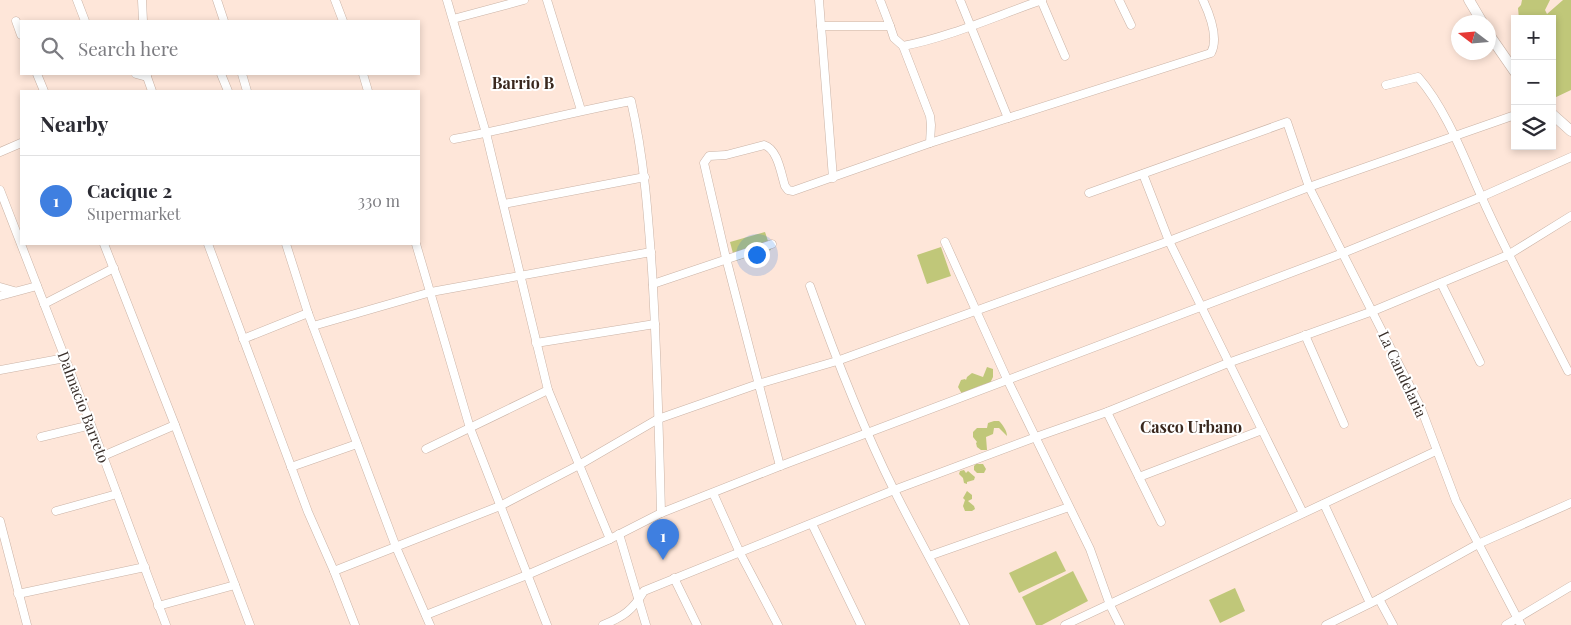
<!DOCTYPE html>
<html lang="en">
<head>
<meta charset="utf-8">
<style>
  :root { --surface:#fff; --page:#f7f7f7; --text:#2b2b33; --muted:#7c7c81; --line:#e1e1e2; --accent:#0b8043 }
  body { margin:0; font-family:"Playfair Display",serif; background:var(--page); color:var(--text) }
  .controls { position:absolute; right:15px; top:15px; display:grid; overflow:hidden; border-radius:0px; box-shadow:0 2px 8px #0003 }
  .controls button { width:45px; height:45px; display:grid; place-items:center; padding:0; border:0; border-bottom:1px solid var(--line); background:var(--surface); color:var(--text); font:25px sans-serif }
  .compass { position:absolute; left:1451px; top:15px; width:45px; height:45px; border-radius:50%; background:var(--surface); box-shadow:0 2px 8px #0003; rotate:286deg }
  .you { position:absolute; left:756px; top:254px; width:18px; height:18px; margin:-12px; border:4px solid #fff; border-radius:50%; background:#1a73e8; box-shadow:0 0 0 8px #1a73e833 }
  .badge { display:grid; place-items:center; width:32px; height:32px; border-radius:50%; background:var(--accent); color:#fff; font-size:16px; font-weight:700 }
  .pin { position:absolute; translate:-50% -41px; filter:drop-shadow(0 1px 2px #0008) }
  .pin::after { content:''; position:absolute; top:26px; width:18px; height:15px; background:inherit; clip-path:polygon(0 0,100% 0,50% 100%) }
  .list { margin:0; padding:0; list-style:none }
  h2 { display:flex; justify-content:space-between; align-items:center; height:65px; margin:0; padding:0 20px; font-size:21px }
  h2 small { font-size:16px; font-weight:400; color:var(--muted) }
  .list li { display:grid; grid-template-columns:32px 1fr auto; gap:15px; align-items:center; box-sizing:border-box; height:90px; padding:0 20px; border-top:1px solid var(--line) }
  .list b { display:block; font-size:19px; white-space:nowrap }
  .list p { margin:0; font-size:16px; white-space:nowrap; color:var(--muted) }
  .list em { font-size:16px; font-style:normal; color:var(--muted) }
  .icon { flex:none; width:28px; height:28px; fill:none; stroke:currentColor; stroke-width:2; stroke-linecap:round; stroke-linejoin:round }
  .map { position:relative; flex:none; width:1571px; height:625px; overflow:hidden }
  .search { position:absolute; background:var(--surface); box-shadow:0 2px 8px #0003; left:20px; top:20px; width:400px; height:55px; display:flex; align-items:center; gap:12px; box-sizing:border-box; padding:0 18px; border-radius:0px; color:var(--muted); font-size:19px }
  .panel { position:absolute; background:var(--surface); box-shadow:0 2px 8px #0003; left:20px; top:90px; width:400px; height:155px; border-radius:0px }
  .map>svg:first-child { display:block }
  .green { fill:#c0c779 }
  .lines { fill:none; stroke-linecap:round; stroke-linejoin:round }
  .minor-casing { stroke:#cab3a6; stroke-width:9 }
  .major-casing { stroke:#cab3a6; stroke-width:11 }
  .minor { stroke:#fff; stroke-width:8 }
  .major { stroke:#fff; stroke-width:10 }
  .labels { text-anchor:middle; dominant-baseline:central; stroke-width:4; stroke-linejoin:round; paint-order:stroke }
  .street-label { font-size:15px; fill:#392f2a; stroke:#fff }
  .neighbourhood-label { font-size:16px; font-weight:bold; fill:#3a281e; stroke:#fff }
</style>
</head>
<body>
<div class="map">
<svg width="1571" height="625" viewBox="0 0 1571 625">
  <rect width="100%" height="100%" fill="#fee6d9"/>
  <g class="green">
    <polygon points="1522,0 1550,0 1545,10 1547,14 1563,0 1571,0 1571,90 1552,99 1552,19 1519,19 1518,8 1521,5"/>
    <polygon points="765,232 771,250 735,261 730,242"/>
    <polygon points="941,247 951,276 927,284 917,255"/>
    <path d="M987,367L993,369V377L990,383C979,385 972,390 962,394L958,387L961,380L965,379L966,380L967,377L972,373L983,377Z"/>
    <path d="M994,421H999C1003,425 1007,431 1007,436L999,428H994L993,434L986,437L987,450H981L977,447L976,443L977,442L973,437V432L977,428H987L988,423Z"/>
    <polygon points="976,464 983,464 986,469 984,473 977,473 974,470 974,466"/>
    <polygon points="964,470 966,473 968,471 975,477 974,480 967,482 967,484 964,483 963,478 959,474 960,471"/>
    <polygon points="967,491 972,495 972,499 968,501 974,506 975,509 972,511 965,511 963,506 965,500 963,498"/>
    <polygon points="1056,551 1066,571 1019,593 1009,573"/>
    <polygon points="1073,571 1088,601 1042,625 1036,625 1022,597"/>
    <polygon points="1235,588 1245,611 1220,623 1209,600"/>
  </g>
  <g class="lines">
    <defs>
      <g id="minor">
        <polyline points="77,0 85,21"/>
        <polyline points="142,0 143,21"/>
        <polyline points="217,0 224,21"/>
        <polyline points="335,0 343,21"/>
        <polyline points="447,0 486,133 548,390 610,539 661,513 780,466 1343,253 1481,197 1571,157"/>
        <polyline points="547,0 581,110"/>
        <polyline points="819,0 833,178"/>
        <polyline points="880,0 890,26"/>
        <polyline points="960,0 1008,118"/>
        <polyline points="1041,0 1065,56"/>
        <polyline points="1119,0 1131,25"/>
        <polyline points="453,19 524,0"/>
        <polyline points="16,21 21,35"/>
        <path d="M821,26H890L894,38L903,46C950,37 996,16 1042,0"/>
        <polyline points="37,74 44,91"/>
        <polyline points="136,74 147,77"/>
        <polyline points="146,74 152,91"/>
        <polyline points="221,74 228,91"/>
        <polyline points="242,74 247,91"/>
        <polyline points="363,74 368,91"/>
        <path d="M1386,85L1418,77C1449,112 1468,169 1488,211C1513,265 1541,318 1568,371"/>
        <path d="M454,139C513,128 572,112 631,101C644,157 648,213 652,270C657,351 659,432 661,513"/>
        <path d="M930,143L1211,53C1219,38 1210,15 1203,0"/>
        <polyline points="0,152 21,143"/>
        <polyline points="1143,174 1169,241 1303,513"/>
        <polyline points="0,190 103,456 166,625"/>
        <polyline points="1089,193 1287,122 1309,187 1421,408 1456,501 1521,625"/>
        <polyline points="504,204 645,177"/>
        <polyline points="945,242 1007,379 1090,549 1110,605 1120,625"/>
        <polyline points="104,244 175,425 250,625"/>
        <polyline points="208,244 308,512 334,571 355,625"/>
        <polyline points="286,244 308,313 396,547 430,625"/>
        <polyline points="416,244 470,428 547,625"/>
        <polyline points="1441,283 1480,362"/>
        <polyline points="653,284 772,244"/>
        <path d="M810,286C835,356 861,424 894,490C917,536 942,580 965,625"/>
        <polyline points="0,287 14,291"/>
        <polyline points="0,296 37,286"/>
        <polyline points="44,304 114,268"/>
        <polyline points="313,326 431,292 651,252"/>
        <polyline points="1305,335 1344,424"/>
        <polyline points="243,339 308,313"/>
        <polyline points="536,343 655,324"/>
        <polyline points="0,370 65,358"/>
        <polyline points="1107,412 1161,522"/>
        <polyline points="41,437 91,425"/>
        <polyline points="426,449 548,390"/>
        <polyline points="103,456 175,425"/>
        <path d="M780,466L726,258L704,163L709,156L726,155L764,145C778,149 781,174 785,186L788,190L793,191L930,143L931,125L930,116L903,46"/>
        <polyline points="291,467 357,444"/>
        <polyline points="1139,477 1262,430"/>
        <polyline points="713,493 740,553 778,625"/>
        <polyline points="1324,504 1370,603"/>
        <polyline points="56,511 117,494"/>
        <polyline points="0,521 27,625"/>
        <polyline points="812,524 861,625"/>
        <polyline points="619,534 646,625"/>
        <polyline points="929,556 1069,507"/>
        <polyline points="334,571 500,506 579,465 658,419 758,384 837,361 1169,241 1309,187 1515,115"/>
        <polyline points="674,578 697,625"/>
        <polyline points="18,594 145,567"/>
        <polyline points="1379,599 1393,625"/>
        <polyline points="158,606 235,585"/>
        <polyline points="426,615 527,575 610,539"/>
        <path d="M603,625C623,617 633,610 644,591L894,490L1036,437L1107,412L1228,363L1373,311L1508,255L1571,216"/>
        <polyline points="1065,625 1436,451"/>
        <polyline points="1326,625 1379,599 1478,544 1571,503"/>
        <polyline points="1506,625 1571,586"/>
      </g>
      <g id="major">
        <polyline points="1469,0 1482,22"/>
        <polyline points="1488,33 1515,72"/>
        <polyline points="1552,114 1571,131"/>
      </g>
    </defs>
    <use href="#minor" class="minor-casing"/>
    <use href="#major" class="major-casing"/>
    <use href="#minor" class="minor"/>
    <use href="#major" class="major"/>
  </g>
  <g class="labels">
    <g class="street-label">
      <text transform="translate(1403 374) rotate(65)">La Candelaria</text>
      <text transform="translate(84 407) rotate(69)">Dalmacio Barreto</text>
    </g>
    <g class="neighbourhood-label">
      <text x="523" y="82">Barrio B</text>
      <text x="1191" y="426">Casco Urbano</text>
    </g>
  </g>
</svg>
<div class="controls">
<button>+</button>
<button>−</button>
<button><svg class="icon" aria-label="layers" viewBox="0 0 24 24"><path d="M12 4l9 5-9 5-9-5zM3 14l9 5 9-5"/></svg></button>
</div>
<svg class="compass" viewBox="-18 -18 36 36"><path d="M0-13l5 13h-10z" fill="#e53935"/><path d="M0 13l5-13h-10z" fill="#7c7c81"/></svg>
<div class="you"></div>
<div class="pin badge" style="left:663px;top:560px;background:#3f7fe0">1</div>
<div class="search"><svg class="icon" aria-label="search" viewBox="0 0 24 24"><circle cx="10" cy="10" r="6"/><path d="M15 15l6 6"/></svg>Search here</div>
<section class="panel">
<h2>Nearby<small></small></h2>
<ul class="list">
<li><span class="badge" style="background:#3f7fe0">1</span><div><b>Cacique 2</b><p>Supermarket</p></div><em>330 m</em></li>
</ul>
</section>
</div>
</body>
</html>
